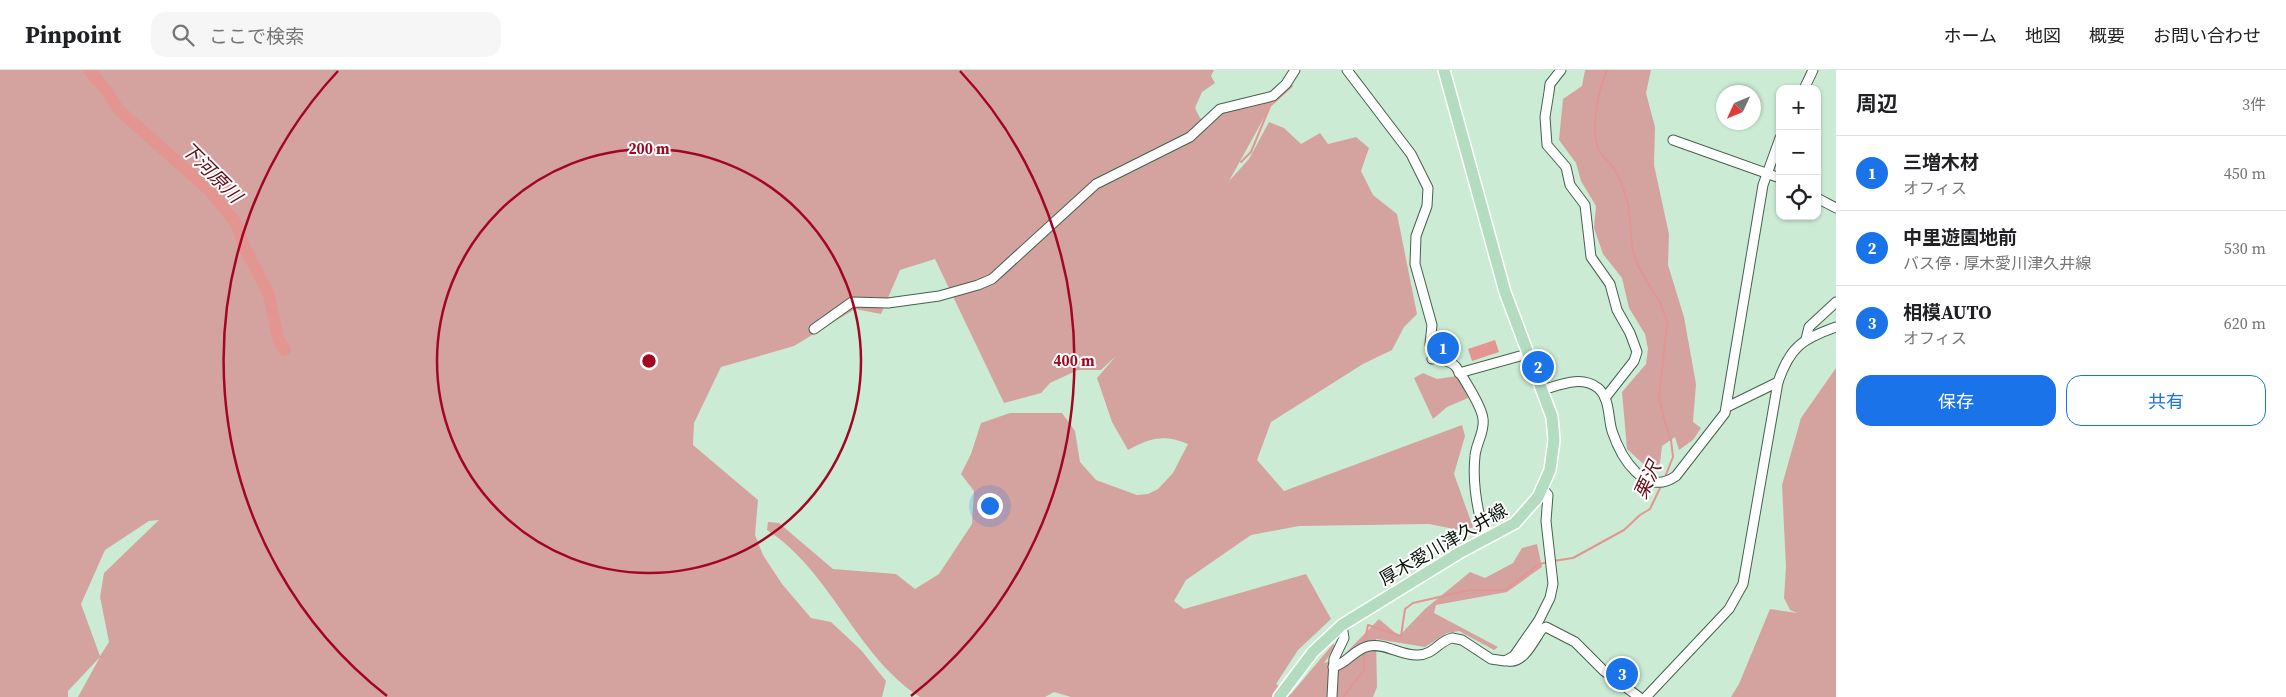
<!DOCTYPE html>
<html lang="ja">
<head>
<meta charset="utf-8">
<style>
  :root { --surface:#fff; --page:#f6f6f6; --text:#202124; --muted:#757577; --line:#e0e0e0; --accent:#1a73e8 }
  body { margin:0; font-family:"Source Serif 4","Noto Sans JP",serif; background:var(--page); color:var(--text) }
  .controls { position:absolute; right:15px; top:15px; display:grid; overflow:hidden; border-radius:10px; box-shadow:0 1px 4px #0004 }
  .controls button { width:45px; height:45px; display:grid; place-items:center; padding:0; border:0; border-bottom:1px solid var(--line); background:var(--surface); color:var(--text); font:25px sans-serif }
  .compass { position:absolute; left:1716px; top:15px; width:45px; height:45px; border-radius:50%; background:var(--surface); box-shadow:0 1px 4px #0004; rotate:226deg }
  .you { position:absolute; left:989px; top:435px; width:18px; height:18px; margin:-12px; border:4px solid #fff; border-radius:50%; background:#1a73e8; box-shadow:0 0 0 8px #1a73e833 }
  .badge { display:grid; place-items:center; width:32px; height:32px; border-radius:50%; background:var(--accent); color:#fff; font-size:16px; font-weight:700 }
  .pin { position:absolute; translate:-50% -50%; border:2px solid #fff; box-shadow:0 1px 5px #0006 }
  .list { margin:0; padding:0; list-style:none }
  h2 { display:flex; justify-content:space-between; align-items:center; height:65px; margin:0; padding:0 20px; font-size:21px }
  h2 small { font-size:16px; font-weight:400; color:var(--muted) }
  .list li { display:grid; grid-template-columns:32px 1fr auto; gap:15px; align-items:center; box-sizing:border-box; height:75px; padding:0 20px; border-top:1px solid var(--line) }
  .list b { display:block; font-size:19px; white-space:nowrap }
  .list p { margin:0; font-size:16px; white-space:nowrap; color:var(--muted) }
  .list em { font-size:16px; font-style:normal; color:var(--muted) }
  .actions { display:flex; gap:10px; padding:15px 20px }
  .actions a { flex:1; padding:11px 0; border:1px solid var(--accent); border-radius:15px; text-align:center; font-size:18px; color:var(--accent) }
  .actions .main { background:var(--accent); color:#fff }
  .icon { flex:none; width:28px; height:28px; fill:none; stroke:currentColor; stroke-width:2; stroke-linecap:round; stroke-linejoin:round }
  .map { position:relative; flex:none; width:1836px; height:627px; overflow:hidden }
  header { display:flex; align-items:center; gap:30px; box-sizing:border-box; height:70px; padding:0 25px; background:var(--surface); border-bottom:1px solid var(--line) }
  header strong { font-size:24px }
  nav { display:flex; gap:28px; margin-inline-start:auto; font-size:18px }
  .search { width:350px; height:45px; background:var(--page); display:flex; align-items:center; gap:12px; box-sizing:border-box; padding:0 18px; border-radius:15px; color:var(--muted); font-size:19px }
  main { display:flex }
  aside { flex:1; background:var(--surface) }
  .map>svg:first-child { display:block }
  .green { fill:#d4a3a0; fill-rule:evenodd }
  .water { fill:#e39592 }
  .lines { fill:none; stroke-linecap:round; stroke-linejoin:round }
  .stream { stroke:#e39592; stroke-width:2 }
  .river { stroke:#e39592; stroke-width:12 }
  .minor-casing { stroke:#45604d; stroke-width:11 }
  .major-casing { stroke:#fff; stroke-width:14 }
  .minor { stroke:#fff; stroke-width:9 }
  .major { stroke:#b3dcc1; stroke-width:11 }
  .ring { fill:none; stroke:#a30621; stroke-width:2.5 }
  .labels { text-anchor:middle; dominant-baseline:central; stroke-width:4; stroke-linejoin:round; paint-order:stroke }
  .street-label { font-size:18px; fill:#08130c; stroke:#fff }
  .water-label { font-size:19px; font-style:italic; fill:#680a15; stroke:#fff }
  .centre { fill:#a30621; stroke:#fff; stroke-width:2.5 }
  .ring-label { font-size:15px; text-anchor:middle; font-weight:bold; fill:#a30621; stroke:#fff; stroke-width:4; stroke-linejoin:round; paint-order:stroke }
</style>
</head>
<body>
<header>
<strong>Pinpoint</strong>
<div class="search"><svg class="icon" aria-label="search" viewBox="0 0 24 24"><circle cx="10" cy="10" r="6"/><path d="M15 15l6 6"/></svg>ここで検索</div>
<nav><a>ホーム</a><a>地図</a><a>概要</a><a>お問い合わせ</a></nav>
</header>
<main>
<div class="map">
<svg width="1836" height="627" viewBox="0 0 1836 627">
  <rect width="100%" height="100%" fill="#ccebd5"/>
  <g class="green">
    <path d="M0,0H1214L1211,6L1215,13L1202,22L1195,38L1200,48L1209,53L1226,40L1244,36L1259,35L1274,30L1269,36L1265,46L1229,111L1249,89L1269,52L1284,58L1301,74L1320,63L1328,74L1356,67L1369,78L1361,101L1373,125L1397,144L1417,244L1404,257L1392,280L1363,294L1271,352L1257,390L1284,421L1462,355L1465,366L1454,404L1473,457L1464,461L1429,454L1299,456L1251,465L1186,510L1174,531L1184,539L1306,504L1331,549L1298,580L1276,614L1291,624L1333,574L1336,576L1324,593L1342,587L1379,549L1399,566L1425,539L1470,502L1485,508L1513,493L1522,478L1537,474L1542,497L1507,522L1436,535L1434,543L1498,577L1494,580L1459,561L1447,563L1425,577L1376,569L1377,617L1373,627H1071L1054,622L1045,627H920C855,585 832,502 767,460L768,452L779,453L833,499L896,504L915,519L939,504L972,454L974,421L961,404L971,384L981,353L1010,343H1062L1075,361L1080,392L1096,410L1137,425L1148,424L1158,419L1173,403L1188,374C1163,364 1151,368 1128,380L1112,352L1097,308L1116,286L1101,300H1078L1050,313L1041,323L1004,333L935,189L900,200L881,244L855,239L794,276L721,297L694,353L693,375L758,430L755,465L763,485L782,514L811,548L831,552L861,580L886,611L882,627H78L100,587L68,621V627H0ZM159,450L104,503L100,527L109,572L100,586L81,534L105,480L149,451Z"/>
    <polygon points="1585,0 1651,0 1646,23 1655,57 1654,95 1669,164 1668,195 1684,247 1696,314 1693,352 1701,358 1693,370 1679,380 1675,367 1662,376 1660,393 1651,401 1627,379 1622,322 1646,294 1648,279 1645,264 1629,238 1622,208 1603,184 1594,158 1596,136 1581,111 1576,93 1559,70 1563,29 1582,16"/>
    <polygon points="1836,298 1836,627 1731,627 1739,614 1770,539 1797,543 1790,540 1784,528 1786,497 1782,415 1801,348"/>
    <polygon points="1423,303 1437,309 1457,306 1469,325 1468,328 1447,337 1433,349 1414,308"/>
  </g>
  <polygon class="water" points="1495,270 1499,282 1472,291 1468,279"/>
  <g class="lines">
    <g class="stream">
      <path d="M1607,0C1599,19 1590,58 1598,78C1601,86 1610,92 1614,99C1621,109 1624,120 1627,131C1633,150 1628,172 1636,191C1645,214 1664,230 1667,255L1659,327L1664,349L1671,370L1673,387L1665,407"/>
      <polyline points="1241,92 1251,82 1270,36 1292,16"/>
      <polyline points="1553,491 1573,488 1624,460 1640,445 1650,439 1661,416"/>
      <polyline points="1364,575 1368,555 1401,566 1405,539 1413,533 1470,520 1505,520 1539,494 1549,492"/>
      <polyline points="1343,627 1364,600 1364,582"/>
    </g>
    <polyline class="river" points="89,0 106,20 118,39 209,120 236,153 244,176 269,225 278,269 285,280"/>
    <defs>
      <g id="minor">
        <polyline points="1347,0 1411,84 1428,118 1427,136 1416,166 1415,194 1432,255 1430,274 1434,288"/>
        <polyline points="1561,0 1550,14 1549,22 1545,47 1547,75 1566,97 1570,115 1585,135 1591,187 1610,214 1617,240 1630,263 1637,282 1634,291 1605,328"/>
        <polyline points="1804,19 1813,0"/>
        <polyline points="1673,70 1780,108"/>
        <polyline points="1817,128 1836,138"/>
        <polyline points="814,259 852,232 888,233 939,226 978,215 992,209 1096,114 1190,67 1220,39 1273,26 1286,14 1295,0"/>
        <polyline points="1806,269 1809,257 1836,232"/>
        <path d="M1432,289C1438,287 1452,292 1456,297C1463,307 1482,337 1483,349C1485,362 1476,373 1475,386C1472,414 1478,444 1486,470"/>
        <polyline points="1459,303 1527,284"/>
        <path d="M1542,320C1560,315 1581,305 1598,318C1610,328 1608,348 1612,361C1621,388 1645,428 1676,406L1725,343L1763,115L1780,68"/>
        <path d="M1727,337L1778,312C1790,277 1802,269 1836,257"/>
        <path d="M1508,591C1524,594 1534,570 1542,559L1546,557L1575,572L1604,601L1639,627"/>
        <path d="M1333,597C1348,593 1354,579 1369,576C1386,573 1401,586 1418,585C1433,585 1439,571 1452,568L1462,570L1491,589L1505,591L1514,586L1539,550L1550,528L1553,514L1546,451L1548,425L1543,419"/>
        <polyline points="1332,627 1334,589 1344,568 1342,555"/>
        <polyline points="1646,627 1729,539 1743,514 1778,312"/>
      </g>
      <polyline id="major" points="1279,627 1313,582 1342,555 1459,483 1515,453 1538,427 1550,400 1554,370 1552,347 1505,222 1444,0"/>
    </defs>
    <use href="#minor" class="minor-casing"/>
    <use href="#major" class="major-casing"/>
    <use href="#minor" class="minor"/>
    <use href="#major" class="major"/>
  </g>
  <g class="ring">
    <circle cx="649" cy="291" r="212"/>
    <path d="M387 626A425 425 0 0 1 338 1M960 1A425 425 0 0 1 911 626"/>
  </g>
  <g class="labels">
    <g class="street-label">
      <text transform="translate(1443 474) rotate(-30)">厚木愛川津久井線</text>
    </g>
    <g class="water-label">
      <text transform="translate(212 102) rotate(45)">下河原川</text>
      <text transform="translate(1647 410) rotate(-65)">栗沢</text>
    </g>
  </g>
  <circle cx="649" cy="291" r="8" class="centre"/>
  <g class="ring-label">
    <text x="649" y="84">200 m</text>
    <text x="1074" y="296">400 m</text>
  </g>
</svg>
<div class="controls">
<button>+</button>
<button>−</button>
<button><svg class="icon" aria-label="locate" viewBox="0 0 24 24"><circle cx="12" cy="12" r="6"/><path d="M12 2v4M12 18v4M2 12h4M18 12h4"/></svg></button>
</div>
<svg class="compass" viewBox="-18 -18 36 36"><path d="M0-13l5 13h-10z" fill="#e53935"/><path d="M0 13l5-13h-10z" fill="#757577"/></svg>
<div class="you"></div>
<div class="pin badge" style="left:1443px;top:278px">1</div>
<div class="pin badge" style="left:1538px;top:297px">2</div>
<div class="pin badge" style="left:1622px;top:604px">3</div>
</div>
<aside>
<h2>周辺<small>3件</small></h2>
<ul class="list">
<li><span class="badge">1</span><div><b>三増木材</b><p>オフィス</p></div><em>450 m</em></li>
<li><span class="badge">2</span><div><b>中里遊園地前</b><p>バス停 · 厚木愛川津久井線</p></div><em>530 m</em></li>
<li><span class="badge">3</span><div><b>相模AUTO</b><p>オフィス</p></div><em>620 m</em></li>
</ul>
<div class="actions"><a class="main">保存</a><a>共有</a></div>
</aside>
</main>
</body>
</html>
